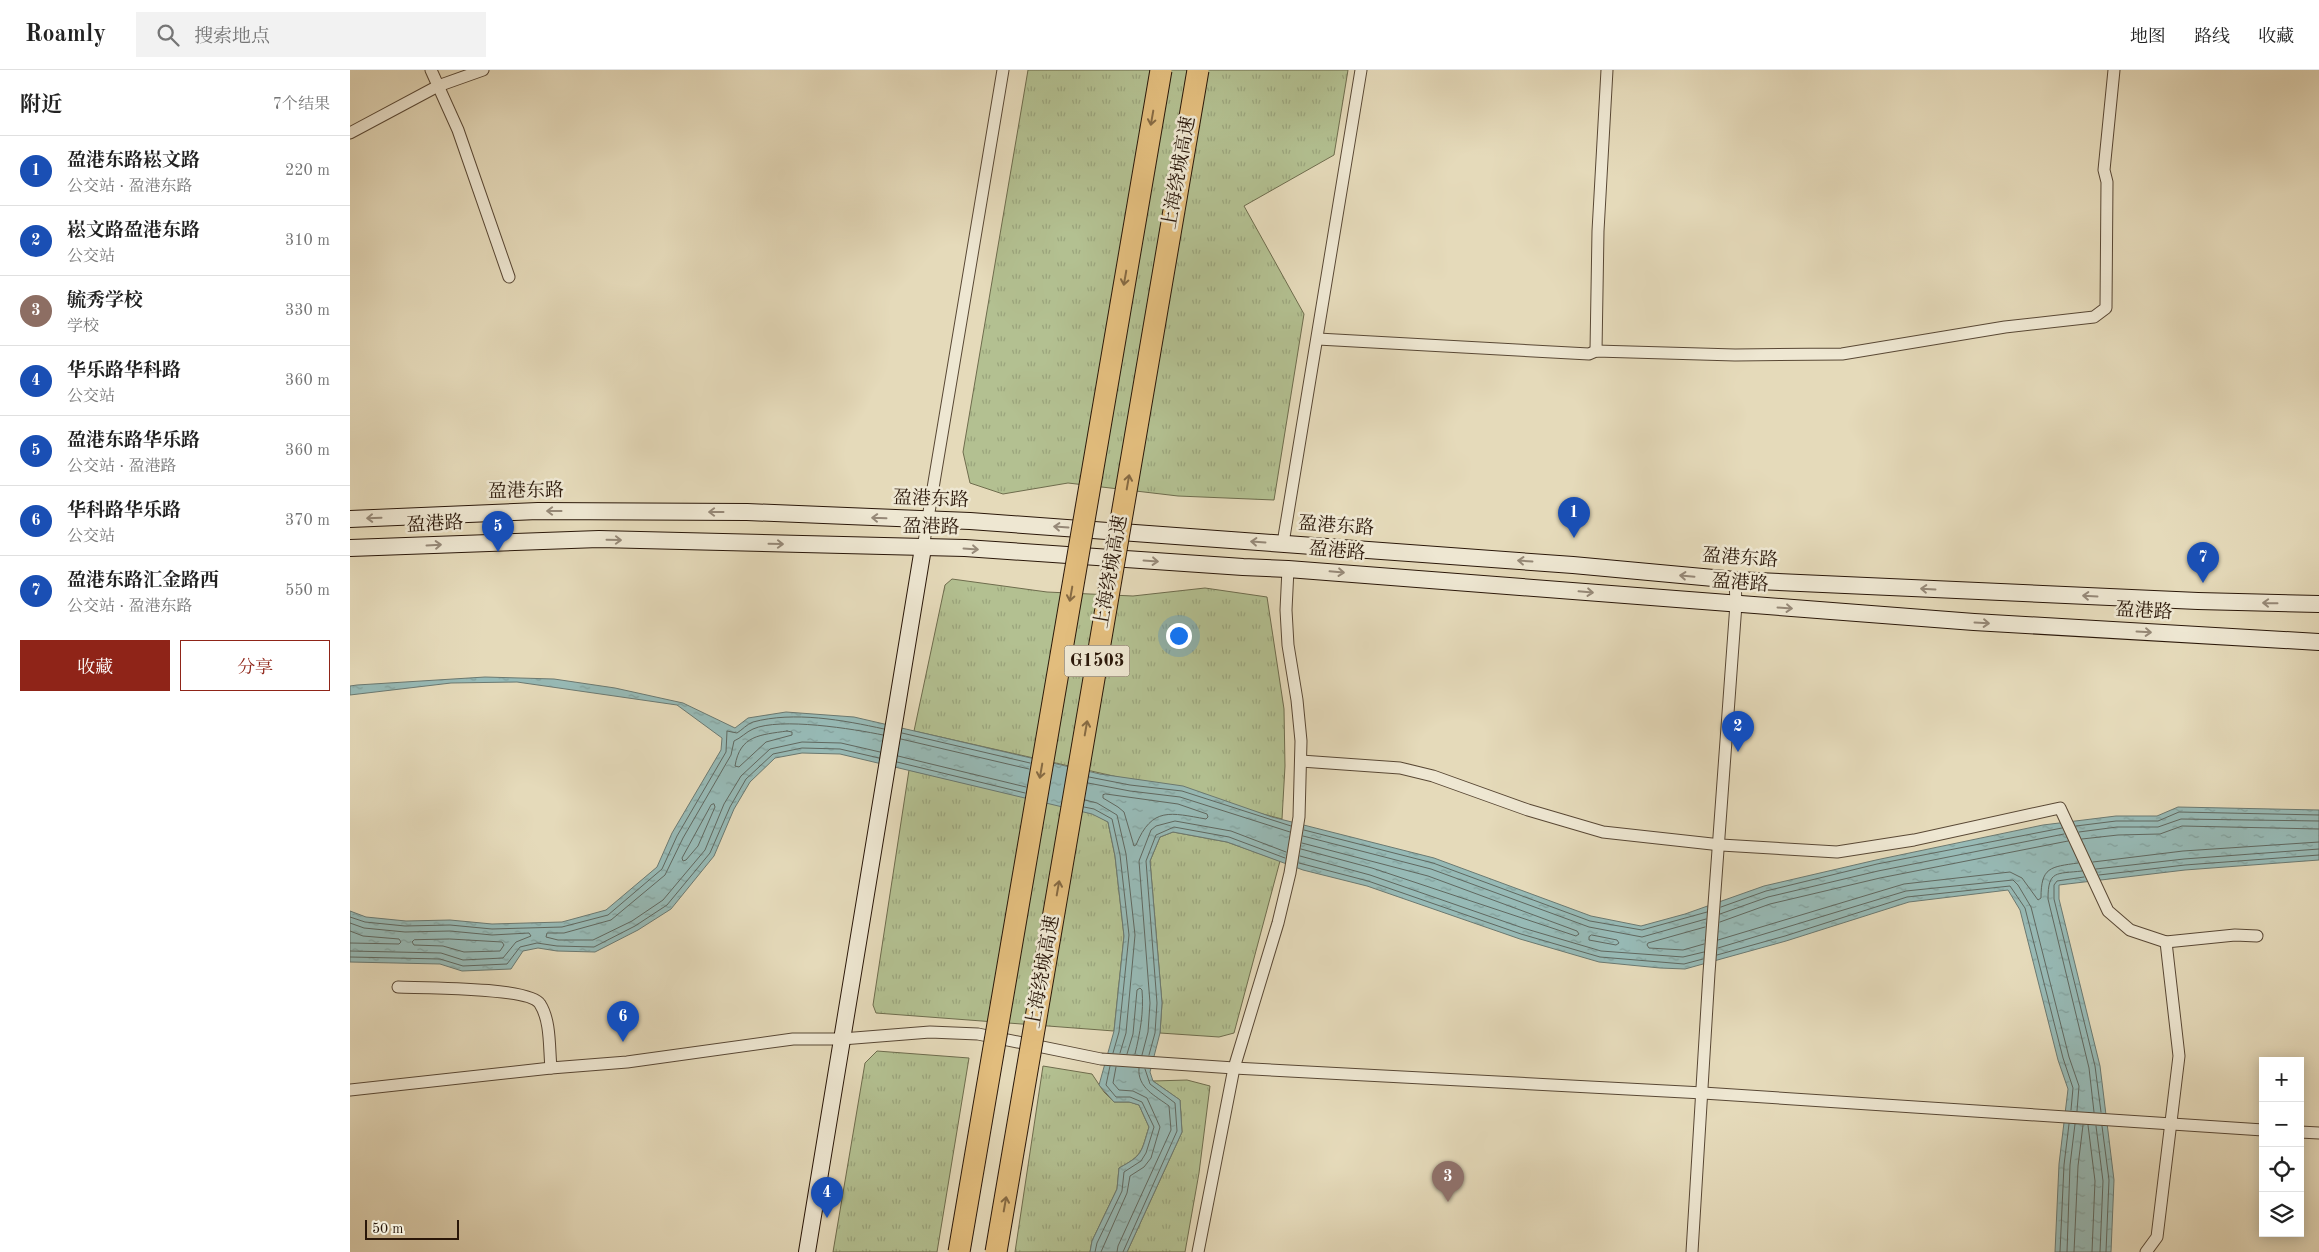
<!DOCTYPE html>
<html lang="zh">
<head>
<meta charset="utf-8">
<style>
  :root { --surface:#fff; --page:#f2f2f2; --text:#222; --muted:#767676; --line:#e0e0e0; --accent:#8f2418 }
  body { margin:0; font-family:"Old Standard TT","Noto Serif SC",serif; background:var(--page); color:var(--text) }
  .controls { position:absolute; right:15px; bottom:15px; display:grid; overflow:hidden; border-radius:0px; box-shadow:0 2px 12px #0003 }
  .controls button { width:45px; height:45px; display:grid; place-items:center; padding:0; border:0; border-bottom:1px solid var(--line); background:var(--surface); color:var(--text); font:25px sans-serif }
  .scale { position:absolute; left:15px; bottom:12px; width:94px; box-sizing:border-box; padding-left:5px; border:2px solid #2a1709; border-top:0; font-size:14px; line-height:18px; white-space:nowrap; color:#2a1709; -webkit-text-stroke:4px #eee7d2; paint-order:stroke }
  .you { position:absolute; left:828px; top:565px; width:18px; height:18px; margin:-12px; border:4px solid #fff; border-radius:50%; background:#1a73e8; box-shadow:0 0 0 8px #1a73e833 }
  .badge { display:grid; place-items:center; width:32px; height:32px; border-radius:50%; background:var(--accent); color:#fff; font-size:16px; font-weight:700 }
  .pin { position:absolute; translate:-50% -41px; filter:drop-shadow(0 1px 2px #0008) }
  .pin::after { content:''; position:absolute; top:26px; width:18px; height:15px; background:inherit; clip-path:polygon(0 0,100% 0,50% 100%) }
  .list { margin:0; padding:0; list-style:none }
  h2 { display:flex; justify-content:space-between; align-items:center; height:65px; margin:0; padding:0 20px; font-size:21px }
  h2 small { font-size:16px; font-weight:400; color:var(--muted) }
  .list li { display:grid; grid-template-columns:32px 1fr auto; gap:15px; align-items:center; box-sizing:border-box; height:70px; padding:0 20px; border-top:1px solid var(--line) }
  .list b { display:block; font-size:19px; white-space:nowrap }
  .list p { margin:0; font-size:16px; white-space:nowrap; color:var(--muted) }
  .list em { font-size:16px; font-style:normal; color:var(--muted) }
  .actions { display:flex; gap:10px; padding:15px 20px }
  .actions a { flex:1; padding:11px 0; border:1px solid var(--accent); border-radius:0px; text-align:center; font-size:18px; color:var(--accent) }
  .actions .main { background:var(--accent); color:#fff }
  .icon { flex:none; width:28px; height:28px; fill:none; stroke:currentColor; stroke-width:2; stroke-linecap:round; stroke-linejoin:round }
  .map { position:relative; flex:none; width:1969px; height:1182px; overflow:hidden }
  header { display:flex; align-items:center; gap:30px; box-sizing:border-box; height:70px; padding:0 25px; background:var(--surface); border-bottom:1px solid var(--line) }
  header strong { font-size:24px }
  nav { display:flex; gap:28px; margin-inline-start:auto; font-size:18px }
  .search { width:350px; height:45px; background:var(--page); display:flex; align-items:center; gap:12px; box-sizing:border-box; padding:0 18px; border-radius:0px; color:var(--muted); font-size:19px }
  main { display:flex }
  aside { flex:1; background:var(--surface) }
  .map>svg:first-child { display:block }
  .grass { fill:url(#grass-tufts); stroke:#6e6c4d }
  .water { fill:url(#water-ripples); stroke:#6b7971 }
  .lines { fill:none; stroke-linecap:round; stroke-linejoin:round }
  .shore { stroke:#606860; stroke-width:1 }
  .street-casing { stroke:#594835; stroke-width:13 }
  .secondary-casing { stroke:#2a1709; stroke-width:18 }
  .street { stroke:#eee7d2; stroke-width:11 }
  .secondary { stroke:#eee7d2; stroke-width:16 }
  .highway-bridge-casing { stroke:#2a1709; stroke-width:23; stroke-linecap:butt }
  .highway-bridge { stroke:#e2bd7d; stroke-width:21 }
  .oneway { stroke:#866a43 }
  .oneway2 { stroke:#968978 }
  .labels { text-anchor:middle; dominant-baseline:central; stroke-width:5; stroke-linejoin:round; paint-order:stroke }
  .shield { fill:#eee7d2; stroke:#655545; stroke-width:1 }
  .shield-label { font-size:18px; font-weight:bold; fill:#2a1709 }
  .street-label { font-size:19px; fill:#2a1709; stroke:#eee7d2 }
</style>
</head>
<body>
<header>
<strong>Roamly</strong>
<div class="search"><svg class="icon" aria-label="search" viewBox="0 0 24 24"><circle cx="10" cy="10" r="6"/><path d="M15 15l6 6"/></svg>搜索地点</div>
<nav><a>地图</a><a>路线</a><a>收藏</a></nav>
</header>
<main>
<aside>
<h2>附近<small>7个结果</small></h2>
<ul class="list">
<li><span class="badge" style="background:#1a4fb4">1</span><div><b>盈港东路崧文路</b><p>公交站 · 盈港东路</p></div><em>220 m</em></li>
<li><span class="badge" style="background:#1a4fb4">2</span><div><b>崧文路盈港东路</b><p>公交站</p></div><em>310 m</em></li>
<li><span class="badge" style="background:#8d6e63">3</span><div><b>毓秀学校</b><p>学校</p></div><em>330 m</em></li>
<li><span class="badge" style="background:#1a4fb4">4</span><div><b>华乐路华科路</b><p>公交站</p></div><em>360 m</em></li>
<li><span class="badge" style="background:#1a4fb4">5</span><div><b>盈港东路华乐路</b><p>公交站 · 盈港路</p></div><em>360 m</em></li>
<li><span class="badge" style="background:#1a4fb4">6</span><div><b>华科路华乐路</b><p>公交站</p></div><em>370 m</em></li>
<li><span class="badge" style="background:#1a4fb4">7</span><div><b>盈港东路汇金路西</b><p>公交站 · 盈港东路</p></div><em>550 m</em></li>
</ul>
<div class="actions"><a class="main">收藏</a><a>分享</a></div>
</aside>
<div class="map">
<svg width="1969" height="1182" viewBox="0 0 1969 1182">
  <defs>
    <pattern id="grass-tufts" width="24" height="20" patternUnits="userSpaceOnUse" patternTransform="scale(1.25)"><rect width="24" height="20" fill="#b3c091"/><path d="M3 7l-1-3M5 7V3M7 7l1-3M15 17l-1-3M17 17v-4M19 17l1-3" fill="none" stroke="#9aa47c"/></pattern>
    <pattern id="water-ripples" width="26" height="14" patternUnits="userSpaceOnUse" patternTransform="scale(1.25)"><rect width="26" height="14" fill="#97bab6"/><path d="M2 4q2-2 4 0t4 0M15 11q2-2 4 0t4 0" fill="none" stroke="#829f9b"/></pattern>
  </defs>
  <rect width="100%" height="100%" fill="#e5daba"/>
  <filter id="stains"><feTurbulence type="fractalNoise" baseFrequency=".004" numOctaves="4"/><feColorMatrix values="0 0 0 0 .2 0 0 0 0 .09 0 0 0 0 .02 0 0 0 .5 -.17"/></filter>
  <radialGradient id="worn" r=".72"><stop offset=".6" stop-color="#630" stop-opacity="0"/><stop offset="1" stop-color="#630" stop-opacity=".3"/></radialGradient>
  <g class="grass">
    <polygon points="678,0 998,0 984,85 894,136 954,244 924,430 828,426 718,413 653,424 620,413 613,382"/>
    <polygon points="602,509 697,522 783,526 855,518 917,527 934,639 935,696 932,749 781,710 564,661 595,515"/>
    <polygon points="559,700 742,743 758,752 765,786 774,866 764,961 526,943 523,935"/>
    <polygon points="823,762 877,772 930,791 884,963 869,967 810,963 812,933 800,791 810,767"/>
    <polygon points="527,981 619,988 587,1182 483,1182 515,993"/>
    <path d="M693,996L742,1004L754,1022L764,1032H780L789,1035L799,1057C791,1082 793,1085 769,1098L767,1119L742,1171L740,1182H665Z"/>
    <polygon points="837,1010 860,1016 849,1103 835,1182 777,1182 832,1062 830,1030 803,1011"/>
  </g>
  <path class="water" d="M135,607L204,609L265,618L333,633L385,658L398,648L436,642L504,647L750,704L833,716L922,747L1084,788L1241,846L1291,856L1335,844L1414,816L1526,790L1693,755L1766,746H1807L1828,737L1969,740V790L1835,800L1709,815V829L1750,996L1764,1110L1761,1182H1705L1709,1094L1718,1019L1708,990L1670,840L1658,820L1559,832L1436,871L1335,899L1310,898L1249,892L1170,869L1017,816L953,800L877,772L823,762L810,767L800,791L812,933L810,963L800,1002L803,1011L830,1030L832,1062L777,1182H740L742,1171L767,1119L769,1098C793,1085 791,1083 799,1057L789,1035L779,1032H764L749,1015L764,961L774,866L765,786L758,752L742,744L490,684L452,683L425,688L400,712L384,739L364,786L321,839L288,860L245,882L207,881L188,878L173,881L161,899L112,901L90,894L0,892V841L16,847L56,851L100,850L142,854L212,852L256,840L307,797L322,763L371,680L372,668L327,635L167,612L101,613L0,625V616L7,615Z"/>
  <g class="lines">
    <g class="shore">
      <path d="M437,661L442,662V665L416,672L389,697L385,696C390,665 410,665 437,661Z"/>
      <polyline points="552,663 680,693"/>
      <polyline points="551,669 679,699"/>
      <path d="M530,682L491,673L452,672L420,679L391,706L374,734L355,780L313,830L282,851L243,870H208L196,867L197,863H214L261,850L315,805L333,768L381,685L384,671C391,668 396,662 403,659C430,647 504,659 533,665"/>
      <polyline points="548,686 676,717"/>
      <polyline points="547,692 675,723"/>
      <polyline points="739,707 780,715 832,721 941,756"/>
      <polyline points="738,713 780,721 830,727 940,762"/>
      <path d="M756,724L828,734L857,744L858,747L856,749C821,743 802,736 786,775L784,776L774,742L768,737L753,728V725Z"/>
      <polyline points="735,730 747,733 767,745 776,784 785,865 776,963 770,983"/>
      <polygon points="364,734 365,737 348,776 336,790 333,791 332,788 361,735"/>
      <polyline points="734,737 744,739 762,749 770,785 779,865 769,962 763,983"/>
      <polyline points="1726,756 1766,751 1808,751 1829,742 1969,745"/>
      <polyline points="954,760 1083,793 1240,851 1292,860 1357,842"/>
      <polyline points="1729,762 1767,757 1808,757 1831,749 1969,751"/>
      <polyline points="953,766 1081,799 1239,857 1292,867 1356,849"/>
      <polyline points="1732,769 1768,765 1810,764 1832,756 1969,759"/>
      <polyline points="951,779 1022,798 1226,866 1229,864 1227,861 1078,806 952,773"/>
      <polyline points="950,786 1020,805 1173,858 1251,881 1333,887 1354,882"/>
      <polyline points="1743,792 1833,781 1969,772"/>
      <polyline points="949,793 1018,811 1171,864 1250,887 1334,894 1353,889"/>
      <polyline points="1746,799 1834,789 1969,779"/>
      <path d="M1732,801C1706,804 1698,800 1698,829L1739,998L1744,1042"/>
      <polyline points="1749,805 1835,795 1969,785"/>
      <polyline points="1734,807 1707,811 1704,815 1704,829 1745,996 1751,1042"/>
      <polyline points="1371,837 1416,821 1527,794 1712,758"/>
      <polyline points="1370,844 1418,827 1528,801 1714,764"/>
      <path d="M0,847L15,852L55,856L100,855L142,859L212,857L258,845L312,799L327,766L376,682L377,661L387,663C392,660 397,654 403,652C444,641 493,650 534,659"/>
      <polyline points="1370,852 1420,834 1530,808 1718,771"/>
      <polyline points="0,853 14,858 55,862 100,861 142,865 179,863 181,866 166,872 153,888 113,890 91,883 0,881"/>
      <polyline points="0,861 13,866 49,869 51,872 49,874 0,873"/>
      <polygon points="1242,865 1267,870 1269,873 1266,875 1239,870 1239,867"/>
      <polygon points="100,869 152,872 154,875 150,881 114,882 93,876 64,875 62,872 64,870"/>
      <path d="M1368,870L1554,814L1660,802L1672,808L1688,830L1691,828C1691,797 1700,797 1728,793"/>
      <polyline points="1354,874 1333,880 1299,878 1297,875 1298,873 1355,857"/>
      <polyline points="1368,878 1556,821 1663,810 1668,815 1681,837 1719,987 1729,1016 1727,1041"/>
      <polyline points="1367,885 1435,866 1557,827 1660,816 1675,838 1713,988 1723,1018 1721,1040"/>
      <polyline points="0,887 90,889 113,896 157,894 170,877 187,873 207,876 244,877 285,856 317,835 360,783 380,737 396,709 423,684 452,678 490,679 529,688"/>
      <path d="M777,984L783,964L787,920L790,918L792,920C794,942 790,963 785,984"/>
      <polyline points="792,985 798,962 800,933 789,791 801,760 806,756 825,751 881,761 936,782"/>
      <polyline points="799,985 805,963 807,933 796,791 806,765 824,757 879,767 935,788"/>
      <polyline points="1738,1055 1745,1111 1742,1182"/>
      <polyline points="1746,1056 1753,1111 1750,1182"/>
      <polyline points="1752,1056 1759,1110 1756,1182"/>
      <polyline points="745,1182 747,1173 772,1121 774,1102 791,1091 796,1083 804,1057 792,1032 780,1027 766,1027 756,1015 760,996"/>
      <polyline points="751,1182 777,1123 780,1106 794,1097 801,1088 810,1057 797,1028 783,1021 769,1020 763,1013 766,997"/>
      <path d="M767,1182L768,1176L821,1060L819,1036C806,1026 787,1018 789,998"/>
      <polyline points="773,1182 827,1061 825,1033 800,1014 795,999"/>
      <polyline points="1710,1182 1714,1095 1719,1054"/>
      <polyline points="1717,1182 1720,1095 1725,1054"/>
      <polyline points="1724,1182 1728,1096 1733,1055"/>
    </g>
    <defs>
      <g id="street">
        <polyline points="81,0 108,60 159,207"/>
        <polyline points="0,63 88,16 133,0"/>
        <polyline points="968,269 1239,284 1246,281 1385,285 1492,284 1655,257 1744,247 1756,238 1757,112 1754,100 1764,0"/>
        <polyline points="1246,281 1248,161 1257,0"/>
        <polyline points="933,473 1011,0"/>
        <polyline points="573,478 653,0"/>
        <polyline points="951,691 1050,698 1083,706 1178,740 1253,762 1371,775 1487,782 1564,770 1710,738 1758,841 1780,860 1816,872 1885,865 1907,866"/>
        <path d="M48,917C72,918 180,917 190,934C201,951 199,979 201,998"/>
        <polyline points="0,1020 201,998 277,992 443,969 492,969 580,962 628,964 751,989 884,998 1353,1023 1913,1060"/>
        <polyline points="1950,1062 1969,1063"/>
        <polyline points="848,1182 884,998 928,853 940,803 949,747 951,671 947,630 938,575 936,540 938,499"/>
        <polyline points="1342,1182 1359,903 1386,534 1385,510"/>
        <polyline points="1796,1182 1807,1167 1829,986 1816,872"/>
      </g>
      <g id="secondary">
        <polyline points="0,449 188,441 397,442 620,451 1223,495 1385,510 1848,531 1969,534"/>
        <polyline points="0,478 249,469 615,478 893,497 938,499 1624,552 1969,572"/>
        <polyline points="457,1182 573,478"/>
      </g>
    </defs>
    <use href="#street" class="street-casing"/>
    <use href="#secondary" class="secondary-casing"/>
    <use href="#street" class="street"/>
    <use href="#secondary" class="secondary"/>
    <defs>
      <g id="highway-bridge">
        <polyline points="609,1182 811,0"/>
        <polyline points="646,1182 848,0"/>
      </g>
    </defs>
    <use href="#highway-bridge" class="highway-bridge-casing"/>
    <use href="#highway-bridge" class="highway-bridge"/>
  </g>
  <defs><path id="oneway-shaft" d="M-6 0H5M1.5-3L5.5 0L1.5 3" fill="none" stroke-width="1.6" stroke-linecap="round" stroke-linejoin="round" transform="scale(1.25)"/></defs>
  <g class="oneway">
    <use href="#oneway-shaft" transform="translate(802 48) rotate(100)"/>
    <use href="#oneway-shaft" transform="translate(775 208) rotate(100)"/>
    <use href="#oneway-shaft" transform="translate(778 412) rotate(-80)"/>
    <use href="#oneway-shaft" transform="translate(721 524) rotate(100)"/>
    <use href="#oneway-shaft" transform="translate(736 658) rotate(-80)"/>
    <use href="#oneway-shaft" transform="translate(691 701) rotate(100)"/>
    <use href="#oneway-shaft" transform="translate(708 818) rotate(-80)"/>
    <use href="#oneway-shaft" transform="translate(655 1134) rotate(-80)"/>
  </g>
  <g class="oneway2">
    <use href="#oneway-shaft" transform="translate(204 441) rotate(-180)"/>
    <use href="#oneway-shaft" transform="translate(366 442) rotate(-180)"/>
    <use href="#oneway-shaft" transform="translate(24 448) rotate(178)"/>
    <use href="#oneway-shaft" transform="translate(529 448) rotate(-178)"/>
    <use href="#oneway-shaft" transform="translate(711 457) rotate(-176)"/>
    <use href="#oneway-shaft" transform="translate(264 470) rotate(1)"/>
    <use href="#oneway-shaft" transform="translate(908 472) rotate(-176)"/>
    <use href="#oneway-shaft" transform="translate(426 474) rotate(1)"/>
    <use href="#oneway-shaft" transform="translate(84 475) rotate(-3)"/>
    <use href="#oneway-shaft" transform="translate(621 479) rotate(4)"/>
    <use href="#oneway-shaft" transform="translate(801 491) rotate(4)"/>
    <use href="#oneway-shaft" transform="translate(1175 491) rotate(-176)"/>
    <use href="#oneway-shaft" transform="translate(987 502) rotate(5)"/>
    <use href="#oneway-shaft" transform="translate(1337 506) rotate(-175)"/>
    <use href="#oneway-shaft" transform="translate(1578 519) rotate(-177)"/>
    <use href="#oneway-shaft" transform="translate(1236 522) rotate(5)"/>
    <use href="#oneway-shaft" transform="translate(1740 526) rotate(-177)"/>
    <use href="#oneway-shaft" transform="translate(1920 533) rotate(-179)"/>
    <use href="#oneway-shaft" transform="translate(1435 538) rotate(4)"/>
    <use href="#oneway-shaft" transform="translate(1632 553) rotate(3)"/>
    <use href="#oneway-shaft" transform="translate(1794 562) rotate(3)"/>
  </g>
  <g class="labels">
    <rect class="shield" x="714.5" y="575.5" width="65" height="31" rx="4"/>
    <g class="shield-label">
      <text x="747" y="591">G1503</text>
    </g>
    <g class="street-label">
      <text transform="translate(830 103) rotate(-80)">上海绕城高速</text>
      <text transform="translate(176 422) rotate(-1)">盈港东路</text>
      <text transform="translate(581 430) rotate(2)">盈港东路</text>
      <text transform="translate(85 455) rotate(-3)">盈港路</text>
      <text transform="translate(986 457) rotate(4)">盈港东路</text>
      <text transform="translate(581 458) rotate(1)">盈港路</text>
      <text transform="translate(987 482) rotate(5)">盈港路</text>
      <text transform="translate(1390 489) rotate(4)">盈港东路</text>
      <text transform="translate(762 502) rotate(-80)">上海绕城高速</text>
      <text transform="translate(1390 514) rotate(4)">盈港路</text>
      <text transform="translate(1794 542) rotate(3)">盈港路</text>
      <text transform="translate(694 902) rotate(-80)">上海绕城高速</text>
    </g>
  </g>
  <rect width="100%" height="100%" filter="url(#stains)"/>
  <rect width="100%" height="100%" fill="url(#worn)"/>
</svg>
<div class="controls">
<button>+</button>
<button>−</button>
<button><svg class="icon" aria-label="locate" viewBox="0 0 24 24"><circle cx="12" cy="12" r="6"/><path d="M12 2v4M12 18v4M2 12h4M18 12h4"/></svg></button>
<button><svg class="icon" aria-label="layers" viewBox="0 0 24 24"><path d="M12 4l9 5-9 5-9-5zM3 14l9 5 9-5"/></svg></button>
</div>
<div class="scale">50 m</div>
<div class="you"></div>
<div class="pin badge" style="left:1224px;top:468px;background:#1a4fb4">1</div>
<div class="pin badge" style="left:1388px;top:682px;background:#1a4fb4">2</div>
<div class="pin badge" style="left:1098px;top:1132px;background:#8d6e63">3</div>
<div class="pin badge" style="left:477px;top:1148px;background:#1a4fb4">4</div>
<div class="pin badge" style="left:148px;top:482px;background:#1a4fb4">5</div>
<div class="pin badge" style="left:273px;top:972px;background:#1a4fb4">6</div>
<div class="pin badge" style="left:1853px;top:513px;background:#1a4fb4">7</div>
</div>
</main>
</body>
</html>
